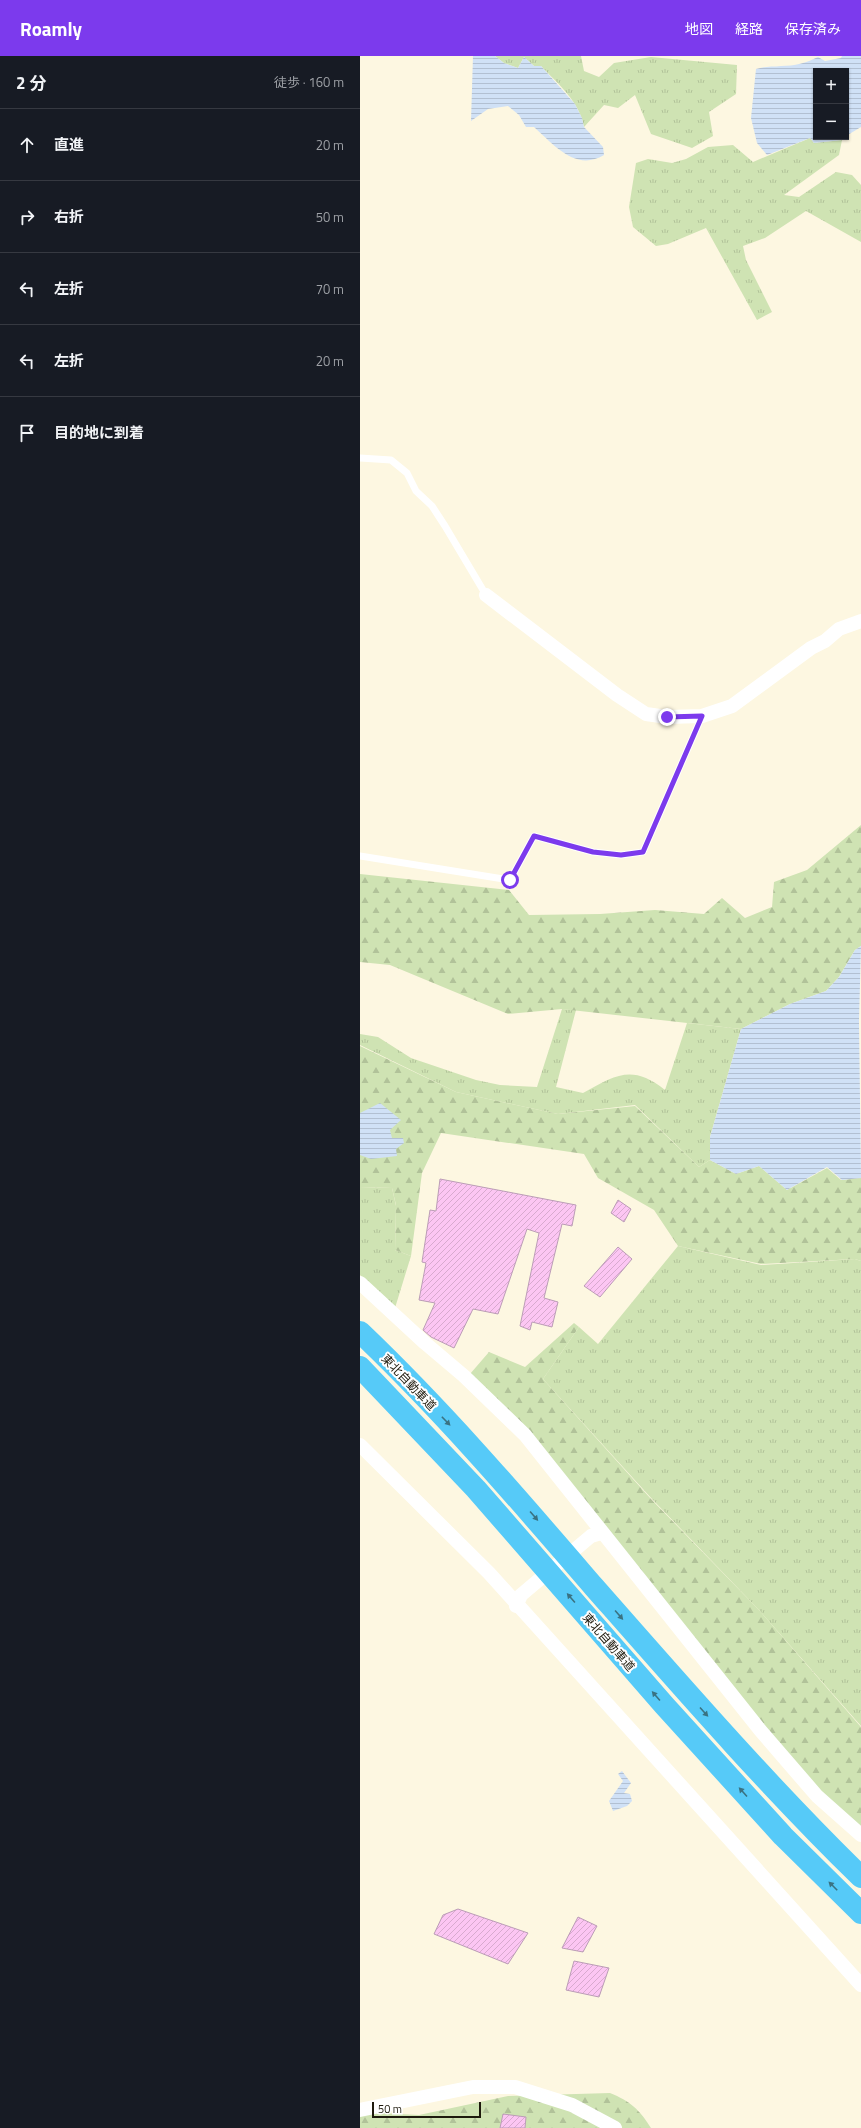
<!DOCTYPE html>
<html lang="ja">
<head>
<meta charset="utf-8">
<style>
  :root { --surface:#171b24; --page:#20242c; --text:#f1f3f6; --muted:#9ea1a6; --line:#363941; --accent:#7c3aed }
  body { margin:0; font-family:"Titillium Web","Noto Sans JP",sans-serif; background:var(--page); color:var(--text) }
  .controls { position:absolute; right:12px; top:12px; display:grid; overflow:hidden; border-radius:0px; box-shadow:0 1px 3px #0004 }
  .controls button { width:36px; height:36px; display:grid; place-items:center; padding:0; border:0; border-bottom:1px solid var(--line); background:var(--surface); color:var(--text); font:20px sans-serif }
  .scale { position:absolute; left:12px; bottom:10px; width:109px; box-sizing:border-box; padding-left:4px; border:2px solid #1e1a0d; border-top:0; font-size:11px; line-height:14px; white-space:nowrap; color:#1e1a0d; -webkit-text-stroke:3px #fff; paint-order:stroke }
  .stop { position:absolute; width:12px; height:12px; margin:-9px; border:3px solid #7c3aed; border-radius:50%; background:#fff }
  .stop.end { background:#7c3aed; border-color:#fff; box-shadow:0 1px 4px #0008 }
  .list { margin:0; padding:0; list-style:none }
  h2 { display:flex; justify-content:space-between; align-items:center; height:52px; margin:0; padding:0 16px; font-size:17px }
  h2 small { font-size:13px; font-weight:400; color:var(--muted) }
  .list li { display:grid; grid-template-columns:26px 1fr auto; gap:12px; align-items:center; box-sizing:border-box; height:72px; padding:0 16px; border-top:1px solid var(--line) }
  .list b { display:block; font-size:15px; white-space:nowrap }
  .list em { font-size:13px; font-style:normal; color:var(--muted) }
  .icon { flex:none; width:22px; height:22px; fill:none; stroke:currentColor; stroke-width:2; stroke-linecap:round; stroke-linejoin:round }
  .map { position:relative; flex:none; width:501px; height:2072px; overflow:hidden }
  header { display:flex; align-items:center; gap:24px; box-sizing:border-box; height:56px; padding:0 20px; background:var(--accent); color:#fff }
  header strong { font-size:19px }
  nav { display:flex; gap:22px; margin-inline-start:auto; font-size:14px }
  main { display:flex }
  aside { flex:1; background:var(--surface) }
  .map>svg:first-child { display:block }
  .grass { fill:url(#grass-tufts) }
  .forest { fill:url(#forest-firs) }
  .water { fill:url(#water-rules) }
  .building { fill:url(#building-hatch); stroke:#bb9db6 }
  .lines { fill:none; stroke-linecap:round; stroke-linejoin:round }
  .service { stroke:#fff; stroke-width:7 }
  .minor { stroke:#fff; stroke-width:14 }
  .motorway { stroke:#56caf8; stroke-width:22 }
  .oneway { fill:#3a7282 }
  .route { stroke:#7c3aed; stroke-width:5 }
  .labels { text-anchor:middle; dominant-baseline:central; stroke-width:4; stroke-linejoin:round; paint-order:stroke }
  .street-label { font-size:12px; fill:#1e1a0d; stroke:#fff }
</style>
</head>
<body>
<header>
<strong>Roamly</strong>
<nav><a>地図</a><a>経路</a><a>保存済み</a></nav>
</header>
<main>
<aside>
<h2>2 分<small>徒歩 · 160 m</small></h2>
<ul class="list">
<li><svg class="icon" aria-label="ahead" viewBox="0 0 24 24"><path d="M12 20V5M6 11l6-6 6 6"/></svg><div><b>直進</b></div><em>20 m</em></li>
<li><svg class="icon" aria-label="right" viewBox="0 0 24 24"><path d="M7 20v-9h11M14 6l5 5-5 5"/></svg><div><b>右折</b></div><em>50 m</em></li>
<li><svg class="icon" aria-label="left" viewBox="0 0 24 24"><path d="M17 20v-9H6M10 6l-5 5 5 5"/></svg><div><b>左折</b></div><em>70 m</em></li>
<li><svg class="icon" aria-label="left" viewBox="0 0 24 24"><path d="M17 20v-9H6M10 6l-5 5 5 5"/></svg><div><b>左折</b></div><em>20 m</em></li>
<li><svg class="icon" aria-label="arrive" viewBox="0 0 24 24"><path d="M6 21V4h12l-3 4 3 4H6"/></svg><div><b>目的地に到着</b></div></li>
</ul>
</aside>
<div class="map">
<svg width="501" height="2072" viewBox="0 0 501 2072">
  <defs>
    <pattern id="grass-tufts" width="24" height="20" patternUnits="userSpaceOnUse"><rect width="24" height="20" fill="#cfe3b3"/><path d="M3 7l-1-3M5 7V3M7 7l1-3M15 17l-1-3M17 17v-4M19 17l1-3" fill="none" stroke="#b1c299"/></pattern>
    <pattern id="forest-firs" width="22" height="20" patternUnits="userSpaceOnUse"><rect width="22" height="20" fill="#cfe3b3"/><path d="M5 1l3.5 6h-7zM16 11l3.5 6h-7z" fill="#b1c299"/></pattern>
    <pattern id="water-rules" width="6" height="5" patternUnits="userSpaceOnUse"><rect width="6" height="5" fill="#d0e1f6"/><path d="M0 2.5h6" fill="none" stroke="#b2c0d2"/></pattern>
    <pattern id="building-hatch" width="6" height="6" patternUnits="userSpaceOnUse"><rect width="6" height="6" fill="#fcc6f3"/><path d="M-1 1l2-2M0 6l6-6M5 7l2-2" fill="none" stroke="#d8aacf"/></pattern>
  </defs>
  <rect width="100%" height="100%" fill="#fdf7e1"/>
  <g class="grass">
    <path d="M135,0H221L224,15L239,21L254,7L291,1L377,9L376,38L349,56L353,80L332,92L291,78L275,39L258,52L244,49L224,71C220,46 198,28 181,10H174L164,1L158,12L144,7Z"/>
    <polygon points="450,82 454,87 482,84 479,99 424,139 439,141 476,116 492,119 501,129 501,186 446,155 405,182 383,190 386,204 412,256 397,264 346,172 308,188 296,190 273,171 269,151 276,107 288,103 312,107 326,103 348,91 373,89 393,106"/>
    <path d="M202,953L216,954L196,1031L223,1037C256,1019 272,1008 305,1034L327,967L381,973L350,1081V1104L339,1111L275,1049L198,1058L96,1036L0,989V978L18,981L51,1002L116,1024L140,1029L177,1031Z"/>
    <polygon points="0,1131 32,1132 36,1150 35,1194 51,1200 35,1252 0,1219"/>
    <polygon points="318,1190 401,1209 495,1203 501,1205 501,1670 399,1554 292,1443 183,1323 219,1271 238,1288"/>
  </g>
  <g class="forest">
    <polygon points="501,769 501,890 495,894 479,921 466,935 430,948 381,973 202,953 148,958 30,909 0,906 0,818 149,834 169,859 240,858 295,854 344,858 362,842 385,862 412,851 414,826 447,814"/>
    <polygon points="0,990 96,1036 198,1058 275,1050 339,1111 350,1104 376,1118 399,1110 427,1134 467,1112 481,1124 501,1122 501,1205 495,1203 401,1208 318,1190 294,1154 238,1122 224,1098 81,1077 62,1117 51,1200 35,1194 36,1149 32,1132 0,1131"/>
    <polygon points="214,1267 219,1271 183,1323 291,1443 399,1554 501,1671 501,1775 460,1738 110,1318 129,1296 165,1311"/>
    <path d="M250,2037C270,2045 280,2054 291,2072H0V2056L59,2059L148,2040Z"/>
  </g>
  <g class="water">
    <path d="M113,0H135L144,7L158,12L164,1L174,10H181L215,48L222,62L224,71L243,91L244,99C216,116 194,89 174,71H166L159,59L148,50L128,53L111,65Z"/>
    <path d="M482,0H501V71L486,80V15H456V81H485L482,84L454,87L450,82L407,99L397,87L391,62L396,13C405,10 412,11 421,10C435,10 446,7 458,1L465,5L481,2Z"/>
    <polygon points="501,890 499,965 501,1122 482,1124 467,1111 427,1134 399,1110 376,1118 350,1104 350,1081 381,973 430,948 466,935 479,921 495,894"/>
    <polygon points="20,1047 41,1064 30,1074 32,1082 43,1082 44,1087 36,1093 37,1100 11,1103 0,1099 0,1057"/>
    <polygon points="262,1715 271,1727 264,1737 270,1738 272,1745 267,1750 253,1755 249,1745 263,1725 258,1718"/>
  </g>
  <g class="building">
    <polygon points="80,1123 216,1149 212,1170 202,1168 184,1242 198,1246 192,1271 172,1266 170,1274 160,1270 179,1177 167,1173 138,1258 113,1253 94,1292 71,1281 63,1274 75,1247 59,1244 66,1207 62,1206 70,1154 76,1155"/>
    <polygon points="258,1144 271,1153 264,1166 251,1157"/>
    <polygon points="258,1191 272,1203 240,1241 224,1230"/>
    <polygon points="98,1853 168,1877 148,1908 74,1878 83,1859"/>
    <polygon points="218,1861 237,1870 223,1896 202,1892"/>
    <polygon points="214,1905 249,1912 239,1941 206,1934"/>
    <polygon points="143,2058 166,2061 165,2072 140,2072"/>
  </g>
  <g class="lines">
    <g class="service">
      <polyline points="0,402 31,404 47,417 56,435 72,450 85,470 126,539"/>
      <polyline points="0,800 150,824 174,780 233,796 261,799 283,796 342,660"/>
    </g>
    <g class="minor">
      <polyline points="126,539 257,639 286,658 307,661 342,660 372,650 451,592 465,585 479,573 501,565"/>
      <polyline points="0,1227 65,1287 104,1320 165,1379 400,1674 457,1740 501,1779"/>
      <polyline points="0,1389 129,1517 501,1929"/>
      <polyline points="156,1550 161,1539 231,1480 241,1477"/>
      <polyline points="0,2054 113,2031 155,2031 212,2049 255,2072"/>
    </g>
    <g class="motorway">
      <path d="M0,1276C84,1356 159,1444 234,1531C321,1630 407,1729 501,1821"/>
      <polyline points="0,1311 116,1433 304,1649 423,1780 501,1857"/>
    </g>
  </g>
  <defs><path id="oneway-solid" d="M-6-.8H1V-3.2L6.5 0L1 3.2V.8H-6Z"/></defs>
  <g class="oneway">
    <use href="#oneway-solid" transform="translate(86 1365) rotate(46)"/>
    <use href="#oneway-solid" transform="translate(174 1460) rotate(49)"/>
    <use href="#oneway-solid" transform="translate(211 1542) rotate(-131)"/>
    <use href="#oneway-solid" transform="translate(259 1559) rotate(49)"/>
    <use href="#oneway-solid" transform="translate(296 1640) rotate(-131)"/>
    <use href="#oneway-solid" transform="translate(344 1656) rotate(48)"/>
    <use href="#oneway-solid" transform="translate(383 1736) rotate(-132)"/>
    <use href="#oneway-solid" transform="translate(473 1830) rotate(-135)"/>
  </g>
  <g class="lines">
    <polyline class="route" points="150,824 174,780 233,796 261,799 283,796 342,660 307,661"/>
  </g>
  <g class="labels">
    <g class="street-label">
      <text transform="translate(49 1326) rotate(46)">東北自動車道</text>
      <text transform="translate(249 1586) rotate(49)">東北自動車道</text>
    </g>
  </g>
</svg>
<div class="controls">
<button>+</button>
<button>−</button>
</div>
<div class="scale">50 m</div>
<div class="stop" style="left:150px;top:824px"></div>
<div class="stop end" style="left:307px;top:661px"></div>
</div>
</main>
</body>
</html>
